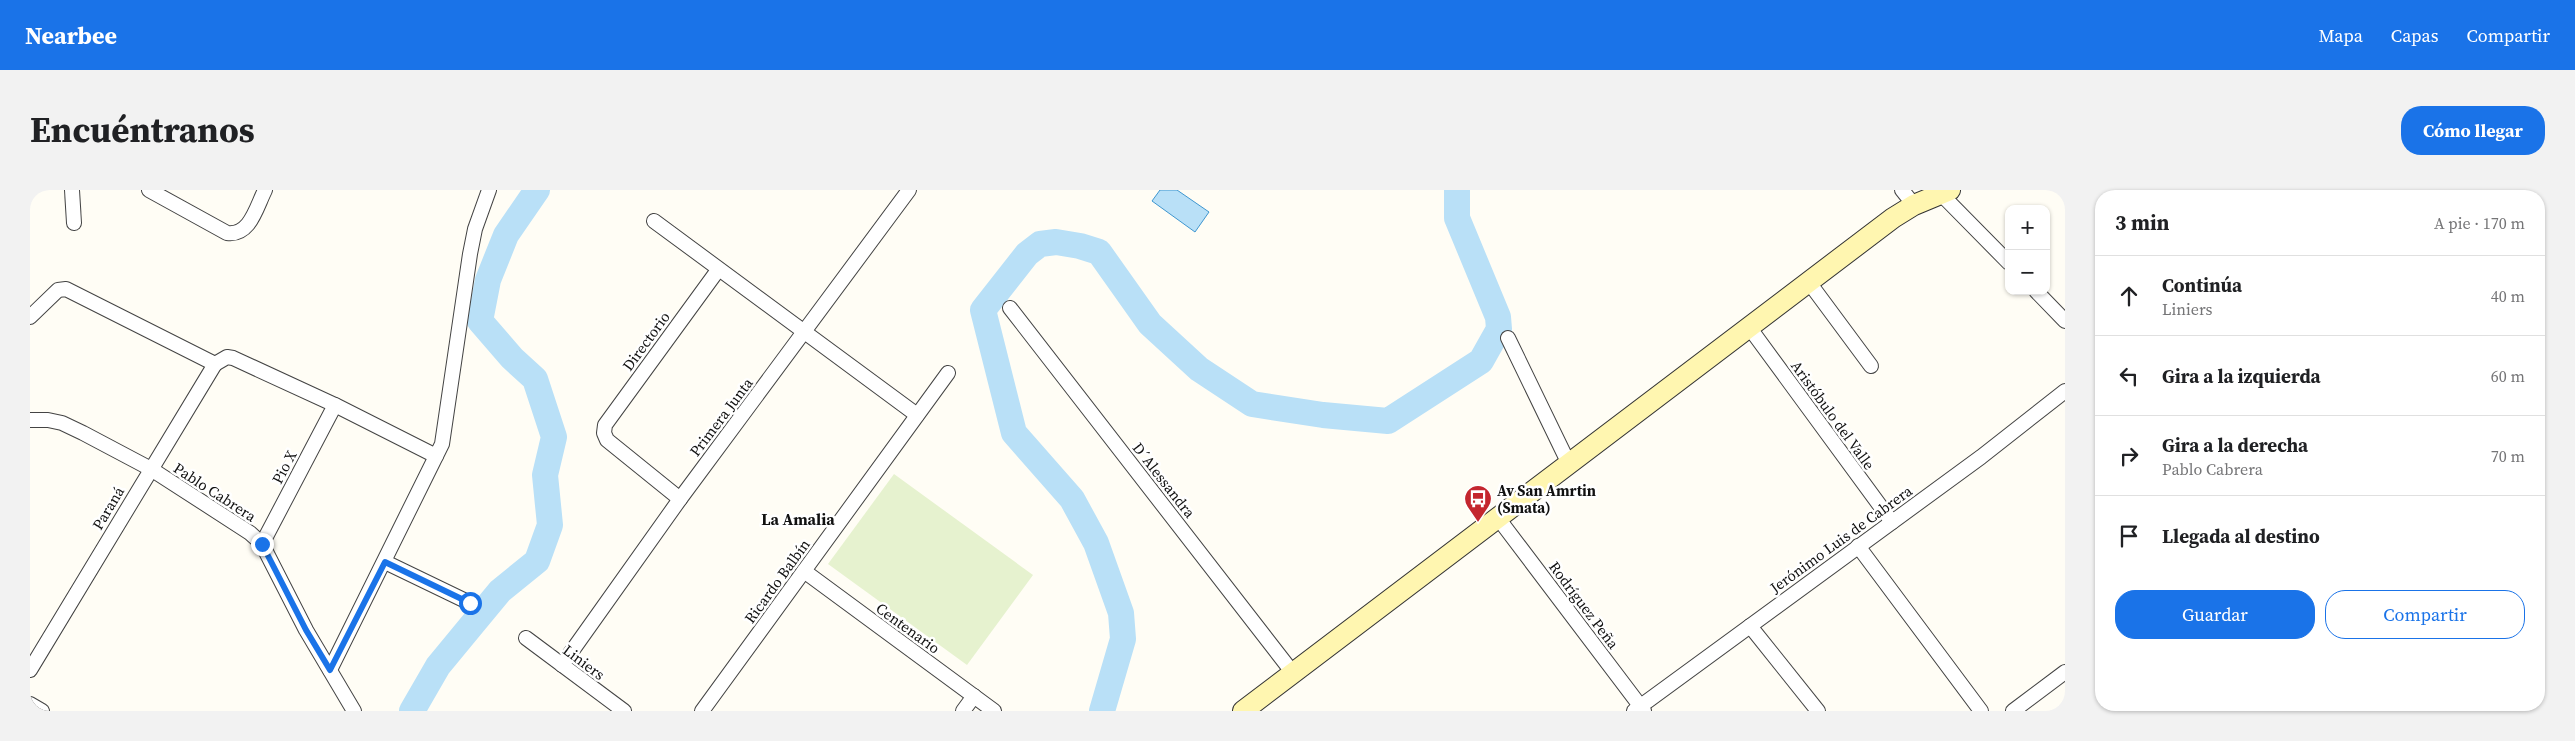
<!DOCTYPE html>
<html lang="es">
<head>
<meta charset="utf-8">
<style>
  :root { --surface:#fff; --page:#f2f2f2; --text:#202124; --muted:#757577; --line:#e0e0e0; --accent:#1a73e8 }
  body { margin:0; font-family:"Source Serif 4",serif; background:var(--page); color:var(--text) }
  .controls { position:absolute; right:15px; top:15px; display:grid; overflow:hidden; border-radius:10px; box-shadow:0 1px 4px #0004 }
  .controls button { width:45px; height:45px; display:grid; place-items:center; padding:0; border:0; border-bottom:1px solid var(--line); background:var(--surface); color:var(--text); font:25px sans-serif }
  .stop { position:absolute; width:15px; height:15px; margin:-11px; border:4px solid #1a73e8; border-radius:50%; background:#fff }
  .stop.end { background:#1a73e8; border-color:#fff; box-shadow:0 1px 5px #0008 }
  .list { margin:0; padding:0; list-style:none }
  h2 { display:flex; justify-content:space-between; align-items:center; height:65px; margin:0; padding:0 20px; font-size:21px }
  h2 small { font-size:16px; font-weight:400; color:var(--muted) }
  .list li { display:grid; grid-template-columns:32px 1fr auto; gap:15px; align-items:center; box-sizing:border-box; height:80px; padding:0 20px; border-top:1px solid var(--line) }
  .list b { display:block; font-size:19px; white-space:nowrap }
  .list p { margin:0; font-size:16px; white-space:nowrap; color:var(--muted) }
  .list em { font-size:16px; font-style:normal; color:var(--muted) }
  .actions { display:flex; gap:10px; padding:15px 20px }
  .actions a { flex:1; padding:11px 0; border:1px solid var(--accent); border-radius:20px; text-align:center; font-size:18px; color:var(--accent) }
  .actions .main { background:var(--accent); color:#fff }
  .icon { flex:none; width:28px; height:28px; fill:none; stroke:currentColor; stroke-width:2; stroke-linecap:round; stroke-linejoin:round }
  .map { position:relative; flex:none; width:2035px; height:521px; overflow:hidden; border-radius:20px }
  header { display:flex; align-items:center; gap:30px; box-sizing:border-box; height:70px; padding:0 25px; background:var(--accent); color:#fff }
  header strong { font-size:24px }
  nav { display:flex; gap:28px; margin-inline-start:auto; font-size:18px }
  .intro { display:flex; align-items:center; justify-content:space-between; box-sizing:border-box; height:120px; padding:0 30px }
  h1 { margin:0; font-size:35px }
  .button { padding:12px 22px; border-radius:20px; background:var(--accent); color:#fff; font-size:18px; font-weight:700 }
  main { display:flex; gap:30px; padding:0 30px }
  aside { flex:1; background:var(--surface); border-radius:20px; box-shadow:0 1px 4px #0004 }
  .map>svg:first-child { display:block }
  .pitch { fill:#e6f2cf }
  .water { fill:#b9e0f7; stroke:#3f96cf }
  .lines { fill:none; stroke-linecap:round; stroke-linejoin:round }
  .river { stroke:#b9e0f7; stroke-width:26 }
  .street-casing { stroke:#444; stroke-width:16 }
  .secondary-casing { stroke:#333; stroke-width:22 }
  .street { stroke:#fff; stroke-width:14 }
  .secondary { stroke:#fff6b0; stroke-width:20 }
  .route { stroke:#1a73e8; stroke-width:6 }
  .labels { text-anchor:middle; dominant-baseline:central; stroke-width:5; stroke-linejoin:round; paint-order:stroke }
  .street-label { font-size:15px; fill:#111; stroke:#fff }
  .poi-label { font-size:15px; font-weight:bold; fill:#111; stroke:#fff; text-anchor:start }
  .neighbourhood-label { font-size:16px; font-weight:bold; fill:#111; stroke:#fff }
</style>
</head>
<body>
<header>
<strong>Nearbee</strong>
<nav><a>Mapa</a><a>Capas</a><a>Compartir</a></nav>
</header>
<div class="intro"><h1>Encuéntranos</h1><a class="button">Cómo llegar</a></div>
<main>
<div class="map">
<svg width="2035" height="521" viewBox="0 0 2035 521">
  <rect width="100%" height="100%" fill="#fffdf5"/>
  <polygon class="pitch" points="864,284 1003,385 937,475 798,374"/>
  <polygon class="water" points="1130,0 1147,0 1179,22 1165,42 1122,11"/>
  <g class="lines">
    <g class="river">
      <polyline points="382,521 408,476 441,436 470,401 507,371 520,335 515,285 524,247 505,189 482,168 450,131 458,90 476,45 507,0"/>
      <polyline points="1072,521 1093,449 1091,423 1066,353 1042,309 984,243 953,120 997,64 1010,54 1026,52 1050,56 1069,62 1120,134 1169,179 1222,214 1293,225 1358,231 1451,171 1469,139 1468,127 1427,28 1427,0"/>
    </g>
    <defs>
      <g id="street">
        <polyline points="42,0 44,33"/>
        <path d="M119,0L197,43C220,46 226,18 235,0"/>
        <polyline points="1872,0 1884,15"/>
        <polyline points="1911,4 1979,73"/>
        <polyline points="624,31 887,225"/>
        <polyline points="1778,91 1841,176"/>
        <polyline points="2006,101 2035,131"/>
        <polyline points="980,118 1263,483"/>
        <polyline points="0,127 28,100 36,99 185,174 197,167 203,168 305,215 406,266"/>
        <polyline points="1719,137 1862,332"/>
        <polyline points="1478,148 1539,274"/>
        <polyline points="0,230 18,230 32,233 53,243 121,279 220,343 232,354 276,440 324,521"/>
        <polyline points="650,309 577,250 574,243 575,235 688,80"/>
        <polyline points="1468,328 1614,521"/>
        <polyline points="232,354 305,215"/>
        <polyline points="1828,356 1951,521"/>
        <polyline points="355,372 440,413"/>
        <polyline points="774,381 964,521"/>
        <polyline points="1720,436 1788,521"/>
        <polyline points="496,448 594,521"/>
        <polyline points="532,475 650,309 879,0"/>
        <polyline points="0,480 185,174"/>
        <polyline points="300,480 412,254 440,64 445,39 459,0"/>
        <polyline points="0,514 12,521"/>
        <polyline points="672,521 918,183"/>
        <polyline points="933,521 944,506"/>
        <polyline points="1604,521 1951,267 2035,201"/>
        <polyline points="1983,521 2035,482"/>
      </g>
      <polyline id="secondary" points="1213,521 1863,28 1884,15 1920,0"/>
    </defs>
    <use href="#street" class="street-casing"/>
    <use href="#secondary" class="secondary-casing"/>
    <use href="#street" class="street"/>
    <use href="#secondary" class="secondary"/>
  </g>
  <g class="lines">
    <polyline class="route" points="232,354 276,440 300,480 355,372 440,413"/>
  </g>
  <defs>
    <symbol id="bus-pin" viewBox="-11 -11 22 30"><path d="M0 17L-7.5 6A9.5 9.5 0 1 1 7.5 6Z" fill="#c4262e" stroke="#fff"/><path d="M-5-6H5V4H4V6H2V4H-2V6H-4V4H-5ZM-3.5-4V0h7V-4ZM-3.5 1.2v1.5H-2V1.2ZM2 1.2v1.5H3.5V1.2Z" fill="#fff"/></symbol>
  </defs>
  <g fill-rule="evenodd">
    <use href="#bus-pin" x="1432" y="293" width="32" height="43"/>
  </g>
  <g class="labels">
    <g class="street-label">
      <text transform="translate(616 151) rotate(-54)">Directorio</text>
      <text transform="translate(1803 225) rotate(54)">Aristóbulo del Valle</text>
      <text transform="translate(691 227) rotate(-53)">Primera Junta</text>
      <text transform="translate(254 277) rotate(-62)">Pio X</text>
      <text transform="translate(1134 290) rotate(52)">D´Alessandra</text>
      <text transform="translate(185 302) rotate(33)">Pablo Cabrera</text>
      <text transform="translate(78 318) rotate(-59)">Paraná</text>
      <text transform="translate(1811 349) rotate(-36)">Jerónimo Luis de Cabrera</text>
      <text transform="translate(747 391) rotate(-54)">Ricardo Balbín</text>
      <text transform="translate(1554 415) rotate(53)">Rodríguez Peña</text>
      <text transform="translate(878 438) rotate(36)">Centenario</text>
      <text transform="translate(554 472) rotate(37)">Liniers</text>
    </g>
    <g class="poi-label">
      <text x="1467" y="300">Av San Amrtin<tspan x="1467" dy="17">(Smata)</tspan></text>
    </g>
    <g class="neighbourhood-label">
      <text x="768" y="329">La Amalia</text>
    </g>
  </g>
</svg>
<div class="controls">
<button>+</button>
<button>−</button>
</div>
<div class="stop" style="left:440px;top:413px"></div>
<div class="stop end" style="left:232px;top:354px"></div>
</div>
<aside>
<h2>3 min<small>A pie · 170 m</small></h2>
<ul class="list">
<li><svg class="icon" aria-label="ahead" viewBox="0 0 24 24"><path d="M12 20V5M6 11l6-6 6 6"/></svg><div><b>Continúa</b><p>Liniers</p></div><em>40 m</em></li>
<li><svg class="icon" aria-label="left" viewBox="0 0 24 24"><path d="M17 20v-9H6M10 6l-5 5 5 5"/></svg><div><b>Gira a la izquierda</b></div><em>60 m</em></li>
<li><svg class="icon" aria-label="right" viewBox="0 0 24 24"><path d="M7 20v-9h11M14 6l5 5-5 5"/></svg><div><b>Gira a la derecha</b><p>Pablo Cabrera</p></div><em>70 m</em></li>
<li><svg class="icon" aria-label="arrive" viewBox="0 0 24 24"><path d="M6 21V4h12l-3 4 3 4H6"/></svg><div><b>Llegada al destino</b></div></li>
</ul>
<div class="actions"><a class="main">Guardar</a><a>Compartir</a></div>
</aside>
</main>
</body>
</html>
